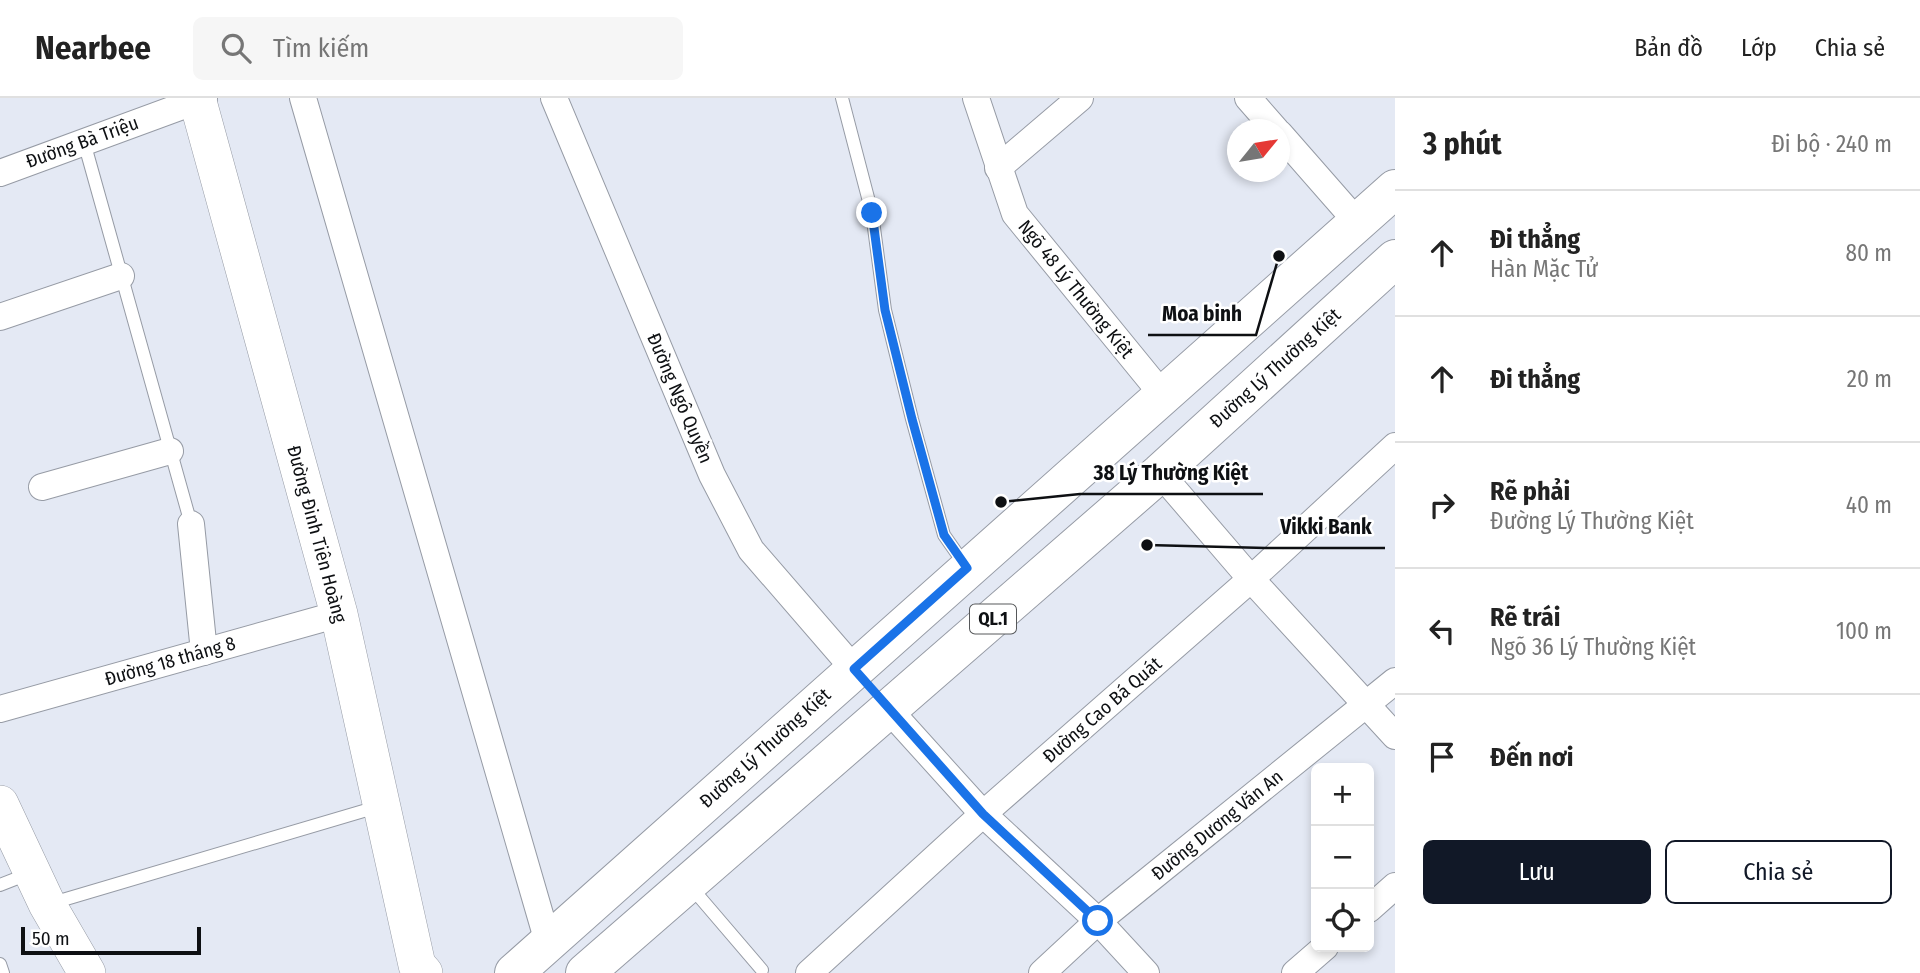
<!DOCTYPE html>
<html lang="vi">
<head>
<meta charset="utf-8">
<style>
  :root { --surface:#fff; --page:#f6f6f6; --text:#222; --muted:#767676; --line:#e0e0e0; --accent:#111827 }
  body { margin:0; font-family:"Fira Sans Condensed",sans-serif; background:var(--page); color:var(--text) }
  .controls { position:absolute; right:21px; bottom:21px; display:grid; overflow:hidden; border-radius:10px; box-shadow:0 4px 10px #0003 }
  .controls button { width:63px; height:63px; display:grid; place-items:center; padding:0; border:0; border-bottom:2px solid var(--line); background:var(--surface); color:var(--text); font:35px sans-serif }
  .compass { position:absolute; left:1227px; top:21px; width:63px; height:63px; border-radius:50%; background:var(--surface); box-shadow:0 4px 10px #0003; rotate:60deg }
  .scale { position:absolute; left:21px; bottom:18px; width:180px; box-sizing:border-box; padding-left:7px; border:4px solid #0e1013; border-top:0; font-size:19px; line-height:24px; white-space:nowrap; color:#0e1013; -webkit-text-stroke:5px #fff; paint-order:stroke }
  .stop { position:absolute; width:21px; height:21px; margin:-16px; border:5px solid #1a73e8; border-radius:50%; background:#fff }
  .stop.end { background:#1a73e8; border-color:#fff; box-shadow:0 2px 7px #0008 }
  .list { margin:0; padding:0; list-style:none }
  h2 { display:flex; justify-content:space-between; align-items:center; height:91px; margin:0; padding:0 28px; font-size:30px }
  h2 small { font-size:23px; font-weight:400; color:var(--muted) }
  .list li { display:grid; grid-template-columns:46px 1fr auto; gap:21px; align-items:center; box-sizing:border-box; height:126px; padding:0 28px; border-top:2px solid var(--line) }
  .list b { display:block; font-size:26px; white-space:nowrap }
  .list p { margin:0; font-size:23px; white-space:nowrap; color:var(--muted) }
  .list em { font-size:23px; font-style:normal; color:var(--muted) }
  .actions { display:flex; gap:14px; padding:21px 28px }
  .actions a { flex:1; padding:16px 0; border:2px solid var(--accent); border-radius:10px; text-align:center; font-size:24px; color:var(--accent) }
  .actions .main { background:var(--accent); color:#fff }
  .icon { flex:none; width:38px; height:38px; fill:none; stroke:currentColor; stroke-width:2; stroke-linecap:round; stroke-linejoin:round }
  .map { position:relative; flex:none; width:1395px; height:875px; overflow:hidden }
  header { display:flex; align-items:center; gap:42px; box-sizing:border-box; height:98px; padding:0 35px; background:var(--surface); border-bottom:2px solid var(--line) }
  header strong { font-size:33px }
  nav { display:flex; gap:38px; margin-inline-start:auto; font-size:24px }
  .search { width:490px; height:63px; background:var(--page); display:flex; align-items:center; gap:18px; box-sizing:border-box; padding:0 24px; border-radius:10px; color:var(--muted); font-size:26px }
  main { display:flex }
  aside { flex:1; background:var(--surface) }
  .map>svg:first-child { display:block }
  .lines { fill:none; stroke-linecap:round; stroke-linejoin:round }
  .lane-casing { stroke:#969ba5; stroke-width:14 }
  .street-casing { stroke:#969ba5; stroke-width:28 }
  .secondary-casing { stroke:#969ba5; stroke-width:38 }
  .primary-casing { stroke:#969ba5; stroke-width:40 }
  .lane { stroke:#fff; stroke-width:12 }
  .street { stroke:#fff; stroke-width:26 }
  .secondary { stroke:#fff; stroke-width:37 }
  .primary { stroke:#fff; stroke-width:38 }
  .route { stroke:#1a73e8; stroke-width:9 }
  .labels { text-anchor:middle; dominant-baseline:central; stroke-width:5; stroke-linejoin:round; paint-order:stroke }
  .shield { fill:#fff; stroke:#56585a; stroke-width:2 }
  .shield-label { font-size:18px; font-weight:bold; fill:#0e1013 }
  .street-label { font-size:19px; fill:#0e1013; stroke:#fff }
  .leader { fill:none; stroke:#0e1013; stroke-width:2.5 }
  .callout-dot { fill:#0e1013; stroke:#fff; stroke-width:2.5 }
  .callout-label { font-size:21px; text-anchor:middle; font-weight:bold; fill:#0e1013; stroke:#fff; stroke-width:5; stroke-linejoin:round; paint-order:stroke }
</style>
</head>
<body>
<header>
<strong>Nearbee</strong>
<div class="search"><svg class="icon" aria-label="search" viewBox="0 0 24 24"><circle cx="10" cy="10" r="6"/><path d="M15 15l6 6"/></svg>Tìm kiếm</div>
<nav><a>Bản đồ</a><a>Lớp</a><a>Chia sẻ</a></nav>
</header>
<main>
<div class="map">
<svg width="1395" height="875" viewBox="0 0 1395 875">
  <rect width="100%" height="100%" fill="#e4e9f4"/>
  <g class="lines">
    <defs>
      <g id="lane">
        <polyline points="842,0 872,115 885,212 912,321 944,437 965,467"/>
        <polyline points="84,44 191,426"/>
        <polyline points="0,787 28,776"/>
        <polyline points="691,789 762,872"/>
        <polyline points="49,806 377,709"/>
        <polyline points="0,866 3,875"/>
      </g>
      <g id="street">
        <polyline points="303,0 548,844"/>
        <polyline points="554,0 712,377 751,452 854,571"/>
        <polyline points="976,0 1015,116 1162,296"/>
        <polyline points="1248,0 1276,32"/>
        <polyline points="1280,36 1358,125"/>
        <polyline points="998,70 1080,0"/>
        <polyline points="0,75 204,0"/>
        <polyline points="0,219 121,178"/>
        <polyline points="1160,375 1251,481 1395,638"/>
        <polyline points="42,389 170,353"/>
        <polyline points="191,426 204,554"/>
        <polyline points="0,611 339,516"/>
        <polyline points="889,612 983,716 1098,823 1146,875"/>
        <polyline points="1369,811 1395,788"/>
        <polyline points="809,875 983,716 1251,481 1395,348"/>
        <polyline points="1042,875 1098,823 1395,583"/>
        <polyline points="1295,875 1325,849"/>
      </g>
      <g id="secondary">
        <polyline points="197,0 339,516 417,867 424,875"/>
        <polyline points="0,706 47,806 87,875"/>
      </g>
      <g id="primary">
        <polyline points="514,875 1395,91"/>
        <polyline points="585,875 1160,375 1395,161"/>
      </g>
    </defs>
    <use href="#lane" class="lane-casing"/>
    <use href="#street" class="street-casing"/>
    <use href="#secondary" class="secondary-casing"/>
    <use href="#primary" class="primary-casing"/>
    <use href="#lane" class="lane"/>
    <use href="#street" class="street"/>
    <use href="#secondary" class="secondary"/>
    <use href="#primary" class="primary"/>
  </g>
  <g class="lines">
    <polyline class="route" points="872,115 885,212 912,321 944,437 967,470 854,571 983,716 1098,823"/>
  </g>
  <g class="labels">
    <rect class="shield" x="970" y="506.5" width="46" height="29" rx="5"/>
    <g class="shield-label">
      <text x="993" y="521">QL.1</text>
    </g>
    <g class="street-label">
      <text transform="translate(82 44) rotate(-20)">Đường Bà Triệu</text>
      <text transform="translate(1076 191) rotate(51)">Ngõ 48 Lý Thường Kiệt</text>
      <text transform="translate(1275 270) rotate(-42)">Đường Lý Thường Kiệt</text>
      <text transform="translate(680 300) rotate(67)">Đường Ngô Quyền</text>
      <text transform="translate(317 436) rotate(75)">Đường Đinh Tiên Hoàng</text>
      <text transform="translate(170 563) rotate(-16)">Đường 18 tháng 8</text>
      <text transform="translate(1102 612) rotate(-41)">Đường Cao Bá Quát</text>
      <text transform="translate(765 650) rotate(-42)">Đường Lý Thường Kiệt</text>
      <text transform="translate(1217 727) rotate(-39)">Đường Dương Văn An</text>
    </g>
  </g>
  <path class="leader" d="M1279 158L1256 237H1148M1001 404L1080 396H1263M1147 447L1266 450H1385"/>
  <g class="callout-dot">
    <circle cx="1279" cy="158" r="7"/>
    <circle cx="1001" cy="404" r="7"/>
    <circle cx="1147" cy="447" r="7"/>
  </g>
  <g class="callout-label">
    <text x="1202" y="223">Moa binh</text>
    <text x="1171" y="382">38 Lý Thường Kiệt</text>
    <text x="1326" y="436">Vikki Bank</text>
  </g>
</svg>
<div class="controls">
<button>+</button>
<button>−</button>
<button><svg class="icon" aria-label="locate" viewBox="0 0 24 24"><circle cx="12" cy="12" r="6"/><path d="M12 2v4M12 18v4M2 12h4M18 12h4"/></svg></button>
</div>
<svg class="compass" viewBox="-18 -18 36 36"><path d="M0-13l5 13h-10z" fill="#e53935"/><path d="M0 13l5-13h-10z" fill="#767676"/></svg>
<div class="scale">50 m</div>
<div class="stop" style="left:1098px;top:823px"></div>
<div class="stop end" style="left:872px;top:115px"></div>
</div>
<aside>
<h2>3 phút<small>Đi bộ · 240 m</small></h2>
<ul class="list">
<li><svg class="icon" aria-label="ahead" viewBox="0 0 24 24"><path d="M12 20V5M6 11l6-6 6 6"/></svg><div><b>Đi thẳng</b><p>Hàn Mặc Tử</p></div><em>80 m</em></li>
<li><svg class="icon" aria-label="ahead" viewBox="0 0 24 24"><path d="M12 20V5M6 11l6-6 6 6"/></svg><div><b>Đi thẳng</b></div><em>20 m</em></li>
<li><svg class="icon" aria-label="right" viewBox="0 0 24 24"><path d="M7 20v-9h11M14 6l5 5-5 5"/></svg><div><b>Rẽ phải</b><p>Đường Lý Thường Kiệt</p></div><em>40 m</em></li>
<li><svg class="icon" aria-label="left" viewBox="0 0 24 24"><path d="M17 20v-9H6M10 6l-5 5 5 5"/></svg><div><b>Rẽ trái</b><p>Ngõ 36 Lý Thường Kiệt</p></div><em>100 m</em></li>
<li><svg class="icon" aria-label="arrive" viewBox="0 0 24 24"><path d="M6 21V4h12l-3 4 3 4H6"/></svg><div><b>Đến nơi</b></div></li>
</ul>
<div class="actions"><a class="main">Lưu</a><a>Chia sẻ</a></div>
</aside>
</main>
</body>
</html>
